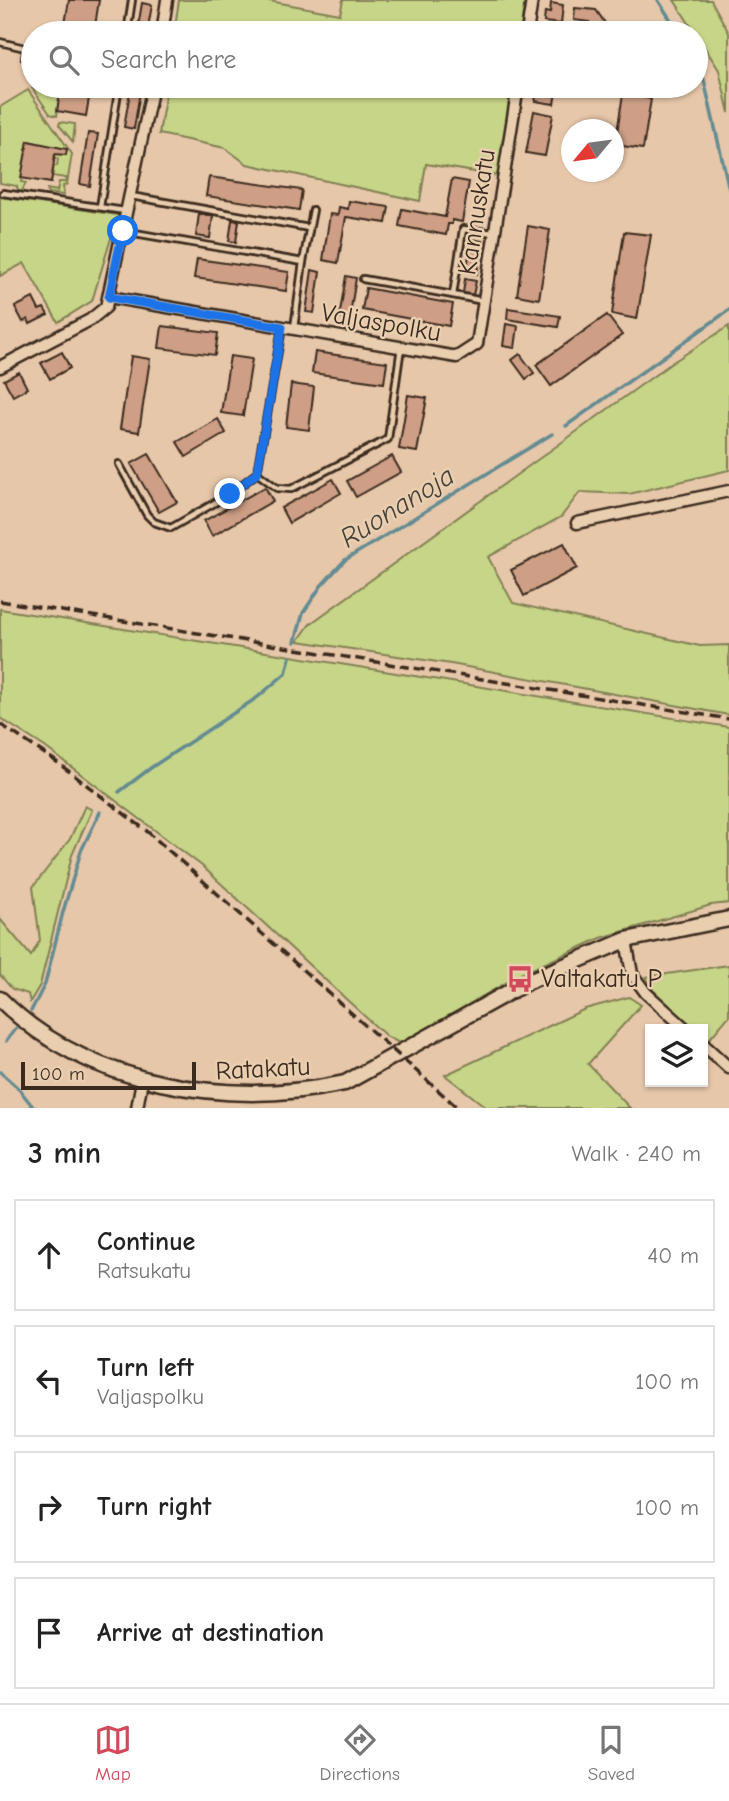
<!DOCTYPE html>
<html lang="en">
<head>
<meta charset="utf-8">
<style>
  :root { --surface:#fff; --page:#f6f6f6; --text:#222; --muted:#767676; --line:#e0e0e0; --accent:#d1495b }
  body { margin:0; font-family:"Comic Neue",sans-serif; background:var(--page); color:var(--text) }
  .controls { position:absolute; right:21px; bottom:21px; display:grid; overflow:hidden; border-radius:0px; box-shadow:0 2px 5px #0004 }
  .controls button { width:63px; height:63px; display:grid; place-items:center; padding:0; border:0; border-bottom:2px solid var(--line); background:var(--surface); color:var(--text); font:35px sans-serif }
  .compass { position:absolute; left:561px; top:119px; width:63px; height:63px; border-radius:50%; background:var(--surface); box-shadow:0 2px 5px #0004; rotate:241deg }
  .scale { position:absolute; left:21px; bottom:18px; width:175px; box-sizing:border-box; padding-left:7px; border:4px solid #3b2a1e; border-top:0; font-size:19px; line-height:24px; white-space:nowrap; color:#3b2a1e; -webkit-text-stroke:5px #e9ceb0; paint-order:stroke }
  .stop { position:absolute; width:21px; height:21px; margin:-16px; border:5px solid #1a73e8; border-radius:50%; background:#fff }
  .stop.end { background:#1a73e8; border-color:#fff; box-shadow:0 2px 7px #0008 }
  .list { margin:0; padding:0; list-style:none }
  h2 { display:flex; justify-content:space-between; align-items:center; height:91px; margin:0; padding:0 28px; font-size:30px }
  h2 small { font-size:23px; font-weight:400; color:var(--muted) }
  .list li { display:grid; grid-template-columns:46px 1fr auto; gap:21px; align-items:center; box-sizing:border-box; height:112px; margin:0 14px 14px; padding:0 14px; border:2px solid var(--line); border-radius:0px }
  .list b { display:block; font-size:26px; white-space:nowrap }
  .list p { margin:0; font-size:23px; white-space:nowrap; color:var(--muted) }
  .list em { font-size:23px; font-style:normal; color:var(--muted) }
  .icon { flex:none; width:38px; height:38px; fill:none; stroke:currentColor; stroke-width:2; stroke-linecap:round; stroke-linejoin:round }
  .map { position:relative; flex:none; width:729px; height:1108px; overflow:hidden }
  .search { position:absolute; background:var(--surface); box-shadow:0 2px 5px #0004; left:21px; right:21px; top:21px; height:77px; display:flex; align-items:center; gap:18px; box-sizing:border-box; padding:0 24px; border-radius:38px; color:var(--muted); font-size:26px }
  .sheet { height:595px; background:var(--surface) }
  nav { display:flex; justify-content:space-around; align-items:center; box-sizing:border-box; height:98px; border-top:2px solid var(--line); background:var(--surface); font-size:19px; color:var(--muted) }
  nav a { display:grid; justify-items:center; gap:4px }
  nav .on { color:var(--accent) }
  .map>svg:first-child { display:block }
  .green { fill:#c7d588; stroke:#818053; stroke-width:2 }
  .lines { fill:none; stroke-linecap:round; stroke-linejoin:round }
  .stream { stroke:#648b92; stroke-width:3.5 }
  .building { fill:#ce9f86; stroke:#3b2a1e; stroke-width:2 }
  .service-casing { stroke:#3b2a1e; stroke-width:10 }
  .minor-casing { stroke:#3b2a1e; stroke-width:15 }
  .secondary-casing { stroke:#3b2a1e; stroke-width:19 }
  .service { stroke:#e9ceb0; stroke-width:4.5 }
  .minor { stroke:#e9ceb0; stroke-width:10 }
  .secondary { stroke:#e9ceb0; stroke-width:14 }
  .rail { stroke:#3b2a1e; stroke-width:3.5; stroke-dasharray:10 5; stroke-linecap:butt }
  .route { stroke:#1a73e8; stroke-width:9 }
  .labels { text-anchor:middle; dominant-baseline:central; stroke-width:5; stroke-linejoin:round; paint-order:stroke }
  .street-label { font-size:26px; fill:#3b2a1e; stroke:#e9ceb0 }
  .poi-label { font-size:26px; fill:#3b2a1e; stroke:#e9ceb0; text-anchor:start }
  .water-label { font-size:28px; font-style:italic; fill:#45423b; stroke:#e9ceb0 }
</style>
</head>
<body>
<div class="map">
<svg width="729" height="1108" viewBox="0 0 729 1108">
  <rect width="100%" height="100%" fill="#e7c7aa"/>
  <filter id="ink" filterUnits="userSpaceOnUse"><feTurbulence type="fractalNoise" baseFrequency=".0143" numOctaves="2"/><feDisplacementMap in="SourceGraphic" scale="14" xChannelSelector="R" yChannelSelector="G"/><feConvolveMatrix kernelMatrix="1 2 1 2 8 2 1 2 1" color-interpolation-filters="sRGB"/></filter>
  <g filter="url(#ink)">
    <g class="green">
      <polygon points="179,0 264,0 340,14 343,0 525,0 520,33 174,33"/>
      <polygon points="674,0 711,0 729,33 729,113 719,70"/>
      <polygon points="35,86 61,86 57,116 50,114 32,88"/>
      <polygon points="167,86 512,86 499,176 426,164 420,201 247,164 225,148 159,134"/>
      <polygon points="28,90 72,154 67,184 63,186 64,195 48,193 47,189 57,191 59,182 66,182 66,178 52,176 54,166 57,166 58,159 55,158 55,154 65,155 67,150 28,141 21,182 26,183 21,193 18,193 17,186 0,183 0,107"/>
      <polygon points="60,122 75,124 73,142 59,125"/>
      <polygon points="0,197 118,215 92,301 58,322 24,263 0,276"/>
      <polygon points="729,326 729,470 629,494 580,492 561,517 488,557 513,603 700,646 729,645 729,715 451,664 298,641 310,624 673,362"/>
      <polygon points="0,609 729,727 729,903 711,905 601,938 519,975 401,1044 386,1036 202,866 45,747 0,718"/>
      <polygon points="85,806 92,810 72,855 40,985 30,1002 28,994 12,989 0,975 0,919 31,956 40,940 33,887 70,839"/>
      <polygon points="729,965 729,1016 707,1042 703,1038 703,1029 694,1029 653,990 646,977"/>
      <polygon points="629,997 641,1005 588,1064 630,1108 487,1108 445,1075 585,1009"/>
    </g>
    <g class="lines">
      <g class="stream">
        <polyline points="658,0 679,33"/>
        <polyline points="696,64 704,80 729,189"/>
        <polyline points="566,426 729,310"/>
        <polyline points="295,642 303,613 321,586 345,560 552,434"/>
        <polyline points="119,792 152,767 258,697 286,673 290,657"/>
        <polyline points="31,1011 45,984 63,912 81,851 100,812"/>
        <polyline points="6,1041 16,1028"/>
        <polyline points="0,1072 18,1088 34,1108"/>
      </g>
    </g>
    <g class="building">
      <polygon points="69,0 99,0 94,33 64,30"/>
      <polygon points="142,3 152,5 147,33 137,33"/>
      <polygon points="551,3 563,5 561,24 544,22 545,12 550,13"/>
      <polygon points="575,8 596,10 605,23 595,30 589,22 574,20"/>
      <polygon points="608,25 614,33 596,33"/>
      <polygon points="22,52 33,54 33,62 21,60"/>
      <polygon points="61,86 91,86 86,116 57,111"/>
      <polygon points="131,86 141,86 134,129 124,127"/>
      <polygon points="538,86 557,86 554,104 535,101"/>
      <polygon points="623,94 651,99 643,149 615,145"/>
      <polygon points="534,111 553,115 545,156 526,153"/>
      <polygon points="88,133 98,134 90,186 80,184"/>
      <polygon points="28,141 67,149 66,155 55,154 51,183 21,178"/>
      <polygon points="209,177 302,190 299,210 206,196"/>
      <polygon points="452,179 469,182 462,222 452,220 452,224 448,224 446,235 399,226 402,209 445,217"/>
      <polygon points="349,201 389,207 386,223 346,217 338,263 323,260 330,214 338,215 339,207 348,209"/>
      <polygon points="199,214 213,216 210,238 196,236"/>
      <polygon points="232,220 239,221 236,242 229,241"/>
      <polygon points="528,226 550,230 539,299 517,295"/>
      <polygon points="624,232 651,235 637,319 612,314"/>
      <polygon points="472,239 482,241 477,274 466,272"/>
      <polygon points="197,259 289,272 286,291 194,278"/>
      <polygon points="312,270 320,272 314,313 306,312"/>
      <polygon points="346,276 356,278 349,320 339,318"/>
      <polygon points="465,279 476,281 473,295 463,293"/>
      <polygon points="366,288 453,304 449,326 362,310"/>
      <polygon points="33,298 39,310 44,308 48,315 30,324 28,319 23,322 15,307"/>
      <polygon points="508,308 560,316 558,327 507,319"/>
      <polygon points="607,315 622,335 551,386 536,365"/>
      <polygon points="506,324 518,326 515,348 503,346"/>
      <polygon points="162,326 218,333 215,355 159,348"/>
      <polygon points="62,352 70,368 50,379 41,363"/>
      <polygon points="315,352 387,362 384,383 312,373"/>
      <polygon points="520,354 534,373 526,379 512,360"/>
      <polygon points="131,356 150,359 139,432 120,429"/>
      <polygon points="230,356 252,359 243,416 221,413"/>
      <polygon points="19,372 27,388 13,396 4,380"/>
      <polygon points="291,384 314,387 309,430 286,427"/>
      <polygon points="408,395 427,398 417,452 399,449"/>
      <polygon points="218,419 226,433 186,457 177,442"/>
      <polygon points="149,454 177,502 159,512 131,464"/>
      <polygon points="392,456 401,472 356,497 347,481"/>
      <polygon points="333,479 341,493 289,523 281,508"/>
      <polygon points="265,487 273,501 212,536 204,521"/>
      <polygon points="564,543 577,568 524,596 511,570"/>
    </g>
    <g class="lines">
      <defs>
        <g id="service">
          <polyline points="127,33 132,0"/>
          <polyline points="0,42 33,50"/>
          <polyline points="3,193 125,211"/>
          <polyline points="131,196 309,228"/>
          <polyline points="100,207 119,86"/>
          <polyline points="123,231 303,262"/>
          <polyline points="363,279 453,295 463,229 494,233"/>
          <polyline points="453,295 483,301"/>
          <polyline points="294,328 303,262 313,210"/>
          <polyline points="119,464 147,515 154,522 171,528 230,494 257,473 282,328"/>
          <polyline points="257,473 277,488 291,489 388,439 401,347"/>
        </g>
        <g id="minor">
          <polyline points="162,33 167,0"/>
          <polyline points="527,33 532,0"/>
          <polyline points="109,297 457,357 477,344 518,86"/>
          <polyline points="0,367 90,320 106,307 153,86"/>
          <polyline points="577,523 729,491"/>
          <polyline points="626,940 632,974 646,993 686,1029"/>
          <polyline points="703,1044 729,1068"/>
          <polyline points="137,1108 141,1086"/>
        </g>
        <path id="secondary" d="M0,999C87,1086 226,1108 345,1083L529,981L626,940L729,919"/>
      </defs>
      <use href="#service" class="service-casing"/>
      <use href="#minor" class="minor-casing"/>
      <use href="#secondary" class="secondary-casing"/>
      <use href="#service" class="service"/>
      <use href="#minor" class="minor"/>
      <use href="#secondary" class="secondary"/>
      <g class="rail">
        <polyline points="0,601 729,719"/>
        <polyline points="0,724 54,760 148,832 458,1108"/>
      </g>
    </g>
  </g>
  <g class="lines" filter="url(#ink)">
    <polyline class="route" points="123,231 109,297 282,327 257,473 230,494"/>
  </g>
  <defs>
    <symbol id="bus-bare" viewBox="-9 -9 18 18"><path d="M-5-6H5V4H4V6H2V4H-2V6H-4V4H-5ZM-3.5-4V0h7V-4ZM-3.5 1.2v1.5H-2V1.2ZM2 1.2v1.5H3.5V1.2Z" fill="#d1495b" stroke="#e9ceb0" stroke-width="2.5" paint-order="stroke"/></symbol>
  </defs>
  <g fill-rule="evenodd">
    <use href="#bus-bare" x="501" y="960" width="38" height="38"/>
  </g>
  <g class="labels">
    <g class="street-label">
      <text transform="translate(477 212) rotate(-81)">Kannuskatu</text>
      <text transform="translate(381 323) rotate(10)">Valjaspolku</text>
      <text transform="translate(263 1069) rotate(-3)">Ratakatu</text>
    </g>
    <g class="poi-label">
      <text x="541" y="979">Valtakatu P</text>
    </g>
    <g class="water-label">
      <text transform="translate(397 507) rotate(-32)">Ruonanoja</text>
    </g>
  </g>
</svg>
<div class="controls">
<button><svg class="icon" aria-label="layers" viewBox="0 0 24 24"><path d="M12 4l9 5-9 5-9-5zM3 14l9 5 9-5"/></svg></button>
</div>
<svg class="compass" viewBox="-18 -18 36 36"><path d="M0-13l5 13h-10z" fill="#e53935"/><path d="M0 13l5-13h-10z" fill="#767676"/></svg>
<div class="scale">100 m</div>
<div class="stop" style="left:123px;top:231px"></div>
<div class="stop end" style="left:230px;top:494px"></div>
<div class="search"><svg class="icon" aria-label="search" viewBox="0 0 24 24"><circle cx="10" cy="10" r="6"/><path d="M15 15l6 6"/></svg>Search here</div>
</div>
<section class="sheet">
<h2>3 min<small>Walk · 240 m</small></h2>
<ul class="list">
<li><svg class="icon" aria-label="ahead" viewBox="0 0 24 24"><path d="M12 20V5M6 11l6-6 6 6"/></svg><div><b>Continue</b><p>Ratsukatu</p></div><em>40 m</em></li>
<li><svg class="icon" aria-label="left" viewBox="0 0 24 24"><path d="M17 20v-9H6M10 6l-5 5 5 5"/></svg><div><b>Turn left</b><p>Valjaspolku</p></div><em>100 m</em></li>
<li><svg class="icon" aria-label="right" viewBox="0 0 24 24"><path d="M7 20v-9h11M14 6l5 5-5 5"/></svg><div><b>Turn right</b></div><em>100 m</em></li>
<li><svg class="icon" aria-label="arrive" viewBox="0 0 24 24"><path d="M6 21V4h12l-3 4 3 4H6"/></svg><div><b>Arrive at destination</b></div></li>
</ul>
</section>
<nav>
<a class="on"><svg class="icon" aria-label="map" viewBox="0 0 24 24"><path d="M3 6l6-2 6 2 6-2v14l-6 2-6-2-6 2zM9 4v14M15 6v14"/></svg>Map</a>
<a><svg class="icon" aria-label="directions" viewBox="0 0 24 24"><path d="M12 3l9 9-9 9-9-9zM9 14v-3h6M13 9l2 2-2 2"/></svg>Directions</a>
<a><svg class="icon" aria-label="saved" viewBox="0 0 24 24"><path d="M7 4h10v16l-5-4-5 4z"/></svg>Saved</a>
</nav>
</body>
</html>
